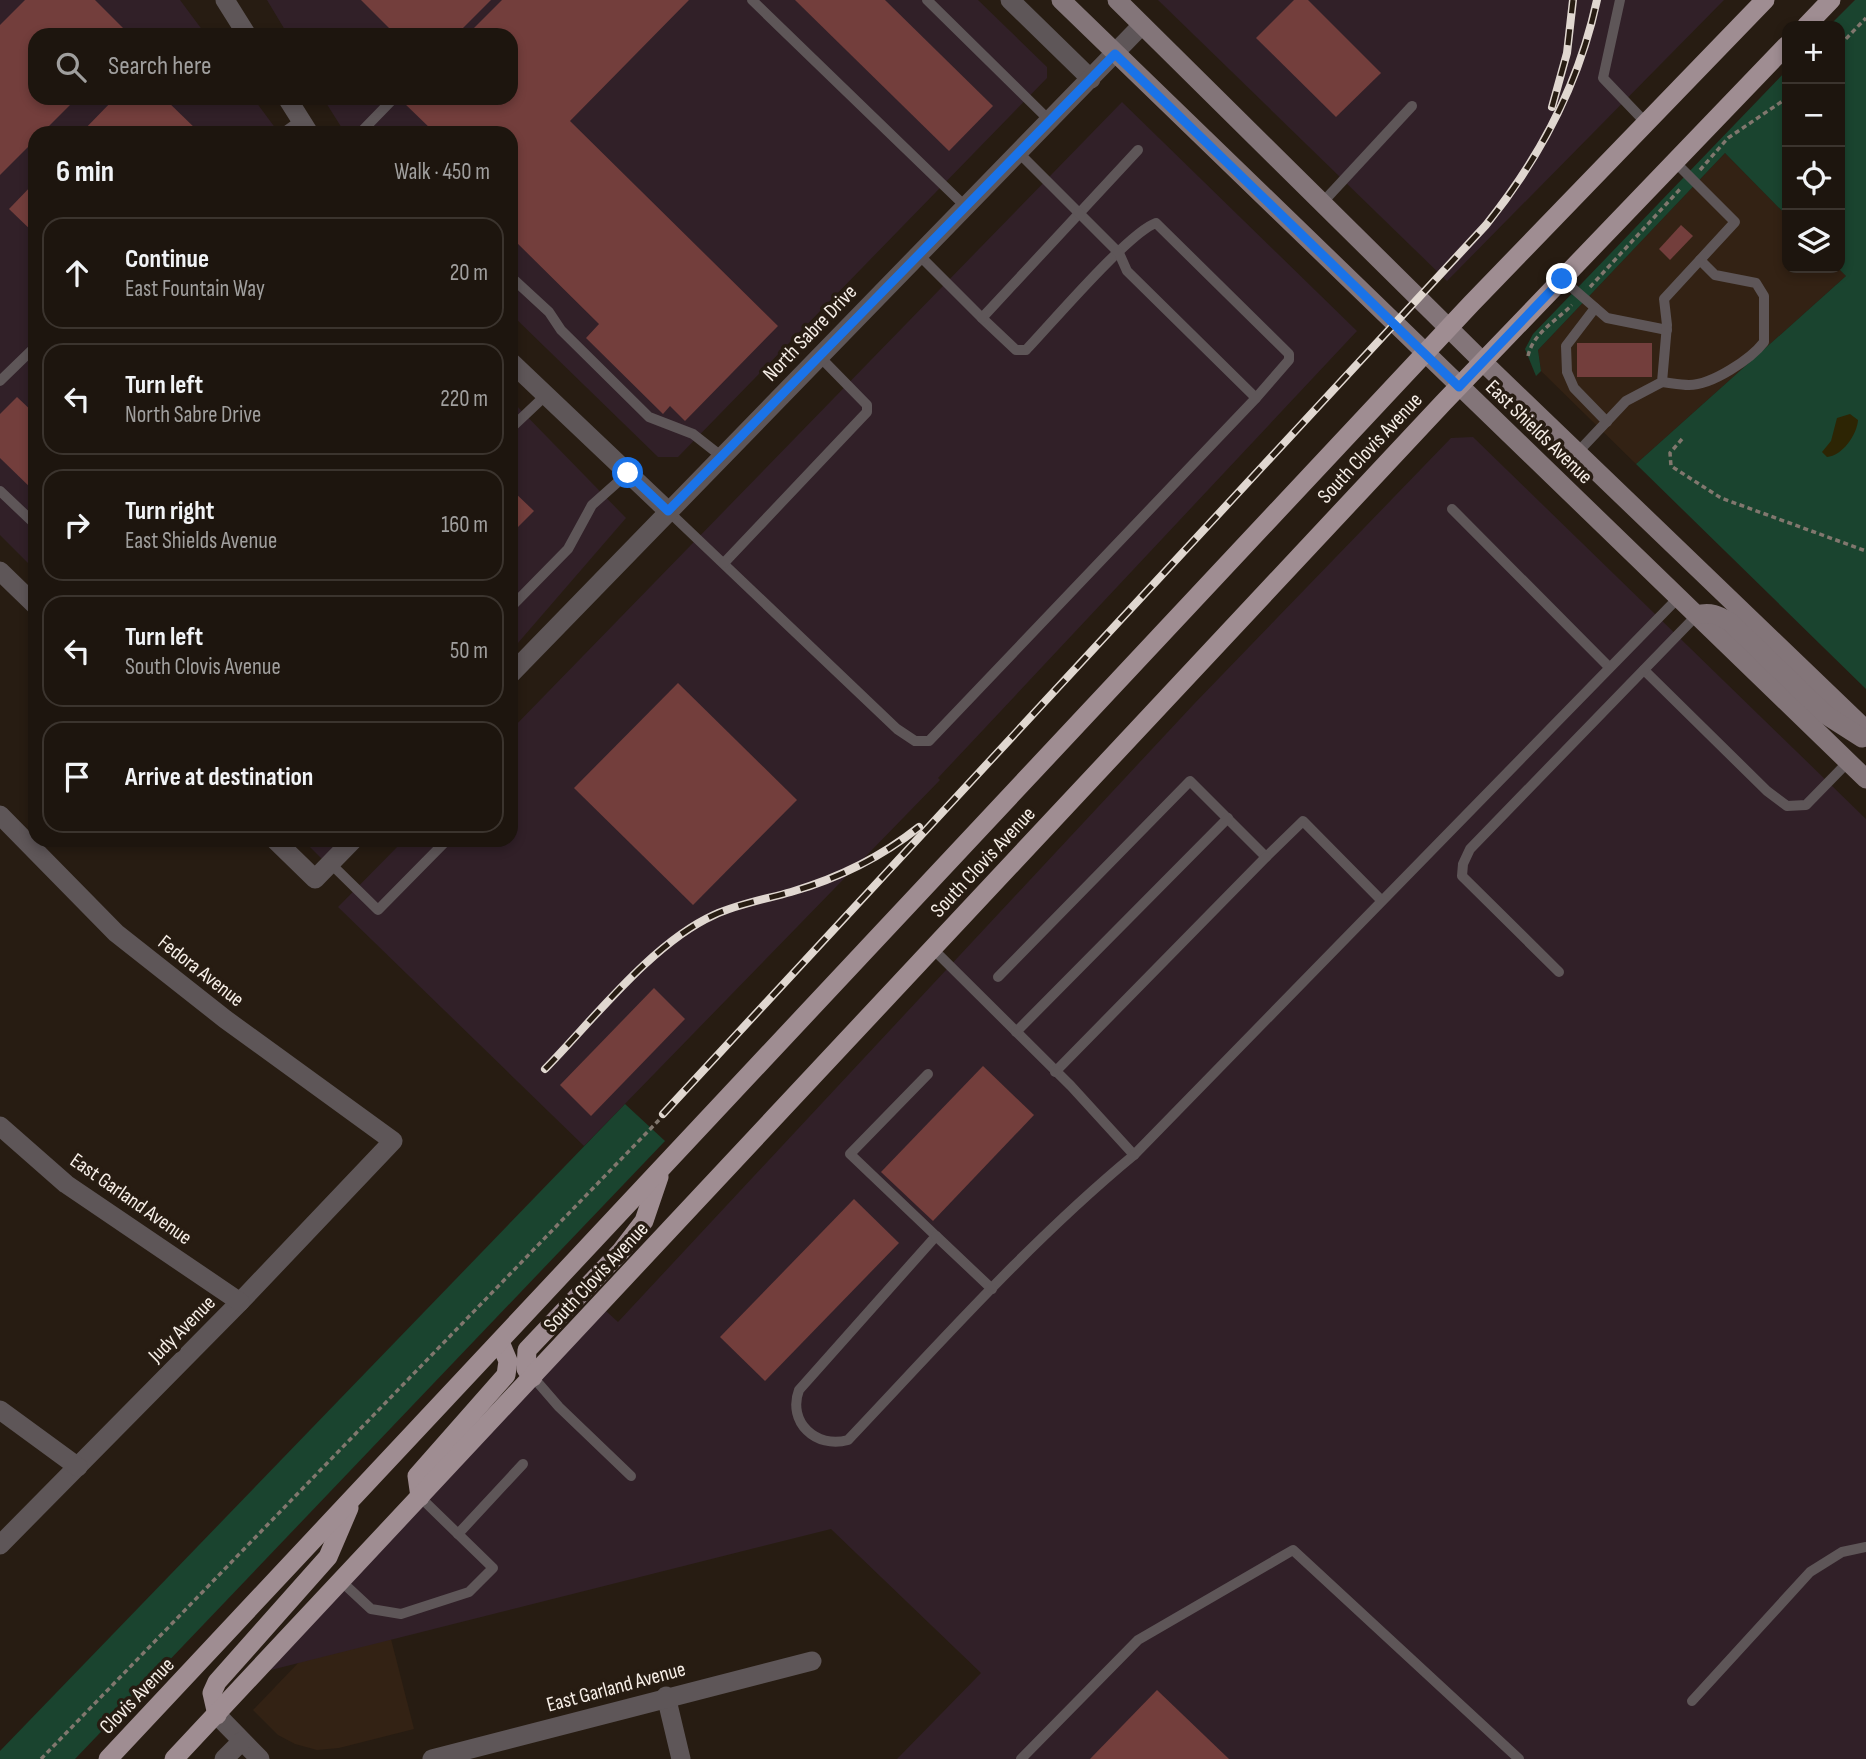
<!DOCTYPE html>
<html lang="en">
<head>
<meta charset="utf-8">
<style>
  :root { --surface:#1d150e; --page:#2a221c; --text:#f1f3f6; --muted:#a09f9e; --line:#3b342e }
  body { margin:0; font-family:"Sofia Sans Condensed",sans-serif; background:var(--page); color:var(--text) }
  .controls { position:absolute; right:21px; top:21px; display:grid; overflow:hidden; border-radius:14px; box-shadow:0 4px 10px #0003 }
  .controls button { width:63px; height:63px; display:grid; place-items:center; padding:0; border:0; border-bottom:2px solid var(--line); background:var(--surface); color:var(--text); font:35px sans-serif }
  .stop { position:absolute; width:21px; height:21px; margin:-16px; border:5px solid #1a73e8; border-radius:50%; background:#fff }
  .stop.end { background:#1a73e8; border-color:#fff; box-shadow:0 2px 7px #0008 }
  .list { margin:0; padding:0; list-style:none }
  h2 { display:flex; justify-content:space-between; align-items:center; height:91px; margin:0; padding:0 28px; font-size:30px }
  h2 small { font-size:23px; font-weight:400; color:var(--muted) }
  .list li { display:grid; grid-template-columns:46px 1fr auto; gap:21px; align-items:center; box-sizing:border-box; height:112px; margin:0 14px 14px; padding:0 14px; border:2px solid var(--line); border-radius:21px }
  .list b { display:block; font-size:26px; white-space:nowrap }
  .list p { margin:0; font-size:23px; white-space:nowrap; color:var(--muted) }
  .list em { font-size:23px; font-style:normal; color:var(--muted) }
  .icon { flex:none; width:38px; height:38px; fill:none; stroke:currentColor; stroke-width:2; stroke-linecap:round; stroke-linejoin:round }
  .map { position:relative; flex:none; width:1866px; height:1759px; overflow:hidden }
  .search { position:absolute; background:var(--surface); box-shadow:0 4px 10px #0003; left:28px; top:28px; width:490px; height:77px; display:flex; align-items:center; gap:18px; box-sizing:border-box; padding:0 24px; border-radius:21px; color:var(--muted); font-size:26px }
  .panel { position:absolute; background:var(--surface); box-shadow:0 4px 10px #0003; left:28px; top:126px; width:490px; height:721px; border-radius:21px }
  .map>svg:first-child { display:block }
  .built { fill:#332214 }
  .industrial { fill:#312028 }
  .green { fill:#1a442f }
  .sand { fill:#2d2504 }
  .building { fill:#733e3c }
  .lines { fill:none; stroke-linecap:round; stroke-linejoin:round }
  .path { stroke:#81776e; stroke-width:3.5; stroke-dasharray:5 3.5; stroke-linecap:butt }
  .service { stroke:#5e5658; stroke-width:10 }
  .minor { stroke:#5e5658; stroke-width:19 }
  .secondary { stroke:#837579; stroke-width:19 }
  .primary { stroke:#9f8d92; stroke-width:19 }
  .rail-casing { stroke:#e0d7d0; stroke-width:8 }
  .rail { stroke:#271c12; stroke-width:5; stroke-dasharray:16; stroke-linecap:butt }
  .route { stroke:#1a73e8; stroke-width:9 }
  .labels { text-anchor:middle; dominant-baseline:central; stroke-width:7; stroke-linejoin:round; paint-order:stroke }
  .street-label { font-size:21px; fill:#f6eee7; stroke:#271c12 }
</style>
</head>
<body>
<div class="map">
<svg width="1866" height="1759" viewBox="0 0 1866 1759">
  <rect width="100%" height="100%" fill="#271c12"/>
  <g class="built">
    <polygon points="1725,153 1787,216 1787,268 1838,268 1846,276 1636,464 1541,371 1538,350"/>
    <polygon points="391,1639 414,1729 339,1748 317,1750 295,1744 278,1735 253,1710 299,1662"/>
  </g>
  <g class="industrial">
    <polygon points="0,0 180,0 206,35 35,35 35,98 253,98 279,133 35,133 35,570 0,535"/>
    <polygon points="267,0 978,0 1047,67 1047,78 678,457 658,457 511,314 511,133 345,133 323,98 511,98 511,35 288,35"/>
    <polygon points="1158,0 1724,0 1447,281"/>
    <polygon points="1122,102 1357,331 938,778 940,780 584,1146 338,907 404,840 511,840 511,730"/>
    <polygon points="511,400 626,518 511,651"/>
    <polygon points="1473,437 1866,819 1866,1759 897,1759 981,1673 831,1529 255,1674 606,1311 618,1322 1194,704 1451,438"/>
    <polygon points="303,840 347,840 327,864"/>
  </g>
  <g class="green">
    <polygon points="1855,0 1866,0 1866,689 1636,464 1846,276 1838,268 1840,26 1829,26"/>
    <polygon points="1787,70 1787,216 1725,153 1538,350 1541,371 1536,376 1525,349 1533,334"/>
    <polygon points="625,1104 665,1141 75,1759 0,1759 0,1751"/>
  </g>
  <path class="sand" d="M1850,414L1858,420C1857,435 1842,456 1827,457L1822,452L1831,441L1837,418Z"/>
  <g class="building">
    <polygon points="25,0 95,0 130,35 35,35 35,98 77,98 42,133 35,133 35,140 0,175 0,25"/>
    <polygon points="361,0 491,0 456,35 396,35"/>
    <polygon points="502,0 689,0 570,121 778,326 685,421 670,406 663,414 586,338 599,324 511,237 511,133 435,133 402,101 405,98 511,98 511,35 467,35"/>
    <polygon points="795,0 885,0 993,106 949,151"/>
    <polygon points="1294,0 1308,0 1381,73 1336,117 1256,38"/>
    <polygon points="115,98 164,98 200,133 81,133"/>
    <polygon points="35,182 35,234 9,209"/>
    <polygon points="1681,225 1693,236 1670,260 1659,249"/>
    <rect x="1577" y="343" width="75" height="34"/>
    <polygon points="17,397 35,414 35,492 0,458 0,414"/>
    <polygon points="511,489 534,511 511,534"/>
    <polygon points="678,683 797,800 693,905 574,788"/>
    <polygon points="654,988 685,1019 591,1116 560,1085"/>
    <polygon points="983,1066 1034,1115 933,1221 881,1172"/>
    <polygon points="854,1199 899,1243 765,1381 720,1337"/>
    <polygon points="1157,1690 1229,1759 1090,1759"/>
  </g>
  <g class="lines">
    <g class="path">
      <polyline points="1840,45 1866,18"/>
      <polyline points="1700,170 1728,138 1787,98"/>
      <polyline points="1590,287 1682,187"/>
      <path d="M1528,356C1533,333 1556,321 1572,305"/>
      <polyline points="1682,439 1670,453 1671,466 1721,498 1866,551"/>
      <polyline points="41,1759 659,1120"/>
    </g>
    <g class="service">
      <polyline points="752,0 966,207"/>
      <polyline points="927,0 1050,121"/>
      <polyline points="1620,0 1603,78 1646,123"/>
      <polyline points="283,133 301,120"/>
      <polyline points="360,133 394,98"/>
      <path d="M1138,150L982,318L1016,350H1026C1050,325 1129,232 1156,223L1289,354V360L1256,398"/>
      <polyline points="1323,202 1412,106"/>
      <polyline points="919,255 982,318"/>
      <polyline points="511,277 549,312 561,330 649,417 693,434 721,456"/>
      <polyline points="1562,279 1607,318 1667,330"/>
      <polyline points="1595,308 1566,346 1567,372 1574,388 1607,422"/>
      <polyline points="0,381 35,347"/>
      <path d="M1662,382C1671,383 1680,385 1689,385C1712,385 1751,359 1764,342V296L1756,283L1715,275L1700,260"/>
      <polyline points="511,428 546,395"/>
      <polyline points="1577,453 1626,401 1662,382 1667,325 1664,299 1735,222 1675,162"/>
      <polyline points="0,491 35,524"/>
      <polyline points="1452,509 1609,667"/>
      <polyline points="668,511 897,729 915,741 929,741 1256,398 1127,271 1119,253 1019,153"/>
      <polyline points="724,563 867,412 867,405 819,356"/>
      <polyline points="511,607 568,549 592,505 628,473"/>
      <polyline points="1644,670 1767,791 1787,806 1806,805 1848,762"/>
      <polyline points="330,863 378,910 447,840"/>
      <polyline points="933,949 1071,1086 1134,1155"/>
      <polyline points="1559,972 1462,876 1463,864 1470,849 1697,615"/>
      <polyline points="998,977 1190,781 1266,857 1303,821 1381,900"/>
      <polyline points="1016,1032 1228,818"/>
      <polyline points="1055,1072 1266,857"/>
      <path d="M928,1074L850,1154L936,1236L799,1390C787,1422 816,1449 848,1440C940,1343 1030,1241 1134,1155L1679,597"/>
      <polyline points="936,1236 992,1289"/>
      <polyline points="533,1377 559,1407 631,1476"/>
      <polyline points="458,1534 523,1464"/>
      <polyline points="342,1582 371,1609 401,1614 469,1592 493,1568 420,1497"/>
      <polyline points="1692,1701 1810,1572 1842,1552 1866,1547"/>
      <polyline points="1021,1759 1138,1640 1293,1550 1519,1759"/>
    </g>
    <g class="minor">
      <polyline points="225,0 247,35"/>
      <polyline points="1010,0 1091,79"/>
      <polyline points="287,98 309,133"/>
      <polyline points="511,362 668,511"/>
      <polyline points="0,571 35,605"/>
      <polyline points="511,674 1142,25"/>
      <polyline points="0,815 116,933 225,1019 393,1141 240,1302 0,1545"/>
      <polyline points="275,840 315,879 353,840"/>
      <polyline points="0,1126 66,1184 240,1302"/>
      <polyline points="0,1410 78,1467"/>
      <polyline points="666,1696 681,1759"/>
      <polyline points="217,1715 260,1759"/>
      <polyline points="224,1759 242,1741"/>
      <polyline points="432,1759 812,1661"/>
    </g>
    <g class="secondary">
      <polyline points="1061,0 1866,779"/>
      <polyline points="1117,0 1483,362 1866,730"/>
      <path d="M1697,615C1710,611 1718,615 1730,622L1826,715L1862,738"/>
    </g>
    <g class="primary">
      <polyline points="1806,26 1831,0"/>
      <polyline points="533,1377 526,1369 527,1350 621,1251 644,1221 659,1177"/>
      <polyline points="420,1497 417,1476 506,1375 508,1361 500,1342"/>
      <polyline points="217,1715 212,1693 217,1682 328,1557 349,1508"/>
      <polyline points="108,1759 1471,304 1765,0"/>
      <polyline points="174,1759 1443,403 1787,45"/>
    </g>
    <defs>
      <g id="rail">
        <polyline points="1552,107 1567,53 1573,0"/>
        <path d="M545,1069C593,1020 652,943 714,915C738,904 766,899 791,892C839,878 880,858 919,827"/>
        <path d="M663,1114L1486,225C1540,158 1579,84 1597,0"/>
      </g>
    </defs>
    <use href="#rail" class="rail-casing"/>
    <use href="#rail" class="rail"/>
  </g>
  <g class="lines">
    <polyline class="route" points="628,473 668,511 1115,54 1459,387 1562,279"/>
  </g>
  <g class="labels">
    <g class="street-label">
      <text transform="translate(810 333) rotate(-46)">North Sabre Drive</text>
      <text transform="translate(1539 432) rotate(44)">East Shields Avenue</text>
      <text transform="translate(1370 448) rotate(-47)">South Clovis Avenue</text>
      <text transform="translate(983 862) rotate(-47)">South Clovis Avenue</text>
      <text transform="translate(201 971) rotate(38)">Fedora Avenue</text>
      <text transform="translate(131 1199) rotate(35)">East Garland Avenue</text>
      <text transform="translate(596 1277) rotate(-47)">South Clovis Avenue</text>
      <text transform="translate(182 1329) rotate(-45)">Judy Avenue</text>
      <text transform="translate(616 1687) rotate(-15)">East Garland Avenue</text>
      <text transform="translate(137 1696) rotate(-46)">Clovis Avenue</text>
    </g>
  </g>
</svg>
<div class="controls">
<button>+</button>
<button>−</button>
<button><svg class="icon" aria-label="locate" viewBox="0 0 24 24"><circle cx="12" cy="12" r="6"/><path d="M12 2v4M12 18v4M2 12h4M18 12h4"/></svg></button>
<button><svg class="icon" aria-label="layers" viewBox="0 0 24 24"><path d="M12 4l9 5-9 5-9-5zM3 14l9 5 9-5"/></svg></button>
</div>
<div class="stop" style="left:628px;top:473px"></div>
<div class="stop end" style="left:1562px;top:279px"></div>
<div class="search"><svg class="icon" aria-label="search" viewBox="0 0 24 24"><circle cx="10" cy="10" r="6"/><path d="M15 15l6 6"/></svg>Search here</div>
<section class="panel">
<h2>6 min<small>Walk · 450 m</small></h2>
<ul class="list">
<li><svg class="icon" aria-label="ahead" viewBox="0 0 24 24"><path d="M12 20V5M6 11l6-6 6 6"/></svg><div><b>Continue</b><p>East Fountain Way</p></div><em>20 m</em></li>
<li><svg class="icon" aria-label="left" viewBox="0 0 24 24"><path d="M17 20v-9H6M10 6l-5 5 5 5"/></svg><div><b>Turn left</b><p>North Sabre Drive</p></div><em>220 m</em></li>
<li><svg class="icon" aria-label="right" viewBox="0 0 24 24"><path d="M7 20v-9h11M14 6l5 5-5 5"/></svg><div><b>Turn right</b><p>East Shields Avenue</p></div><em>160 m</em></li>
<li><svg class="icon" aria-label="left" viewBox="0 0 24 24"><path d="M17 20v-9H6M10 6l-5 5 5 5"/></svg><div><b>Turn left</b><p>South Clovis Avenue</p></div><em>50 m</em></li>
<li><svg class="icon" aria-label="arrive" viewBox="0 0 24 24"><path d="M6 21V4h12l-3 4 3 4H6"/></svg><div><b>Arrive at destination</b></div></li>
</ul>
</section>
</div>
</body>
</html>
